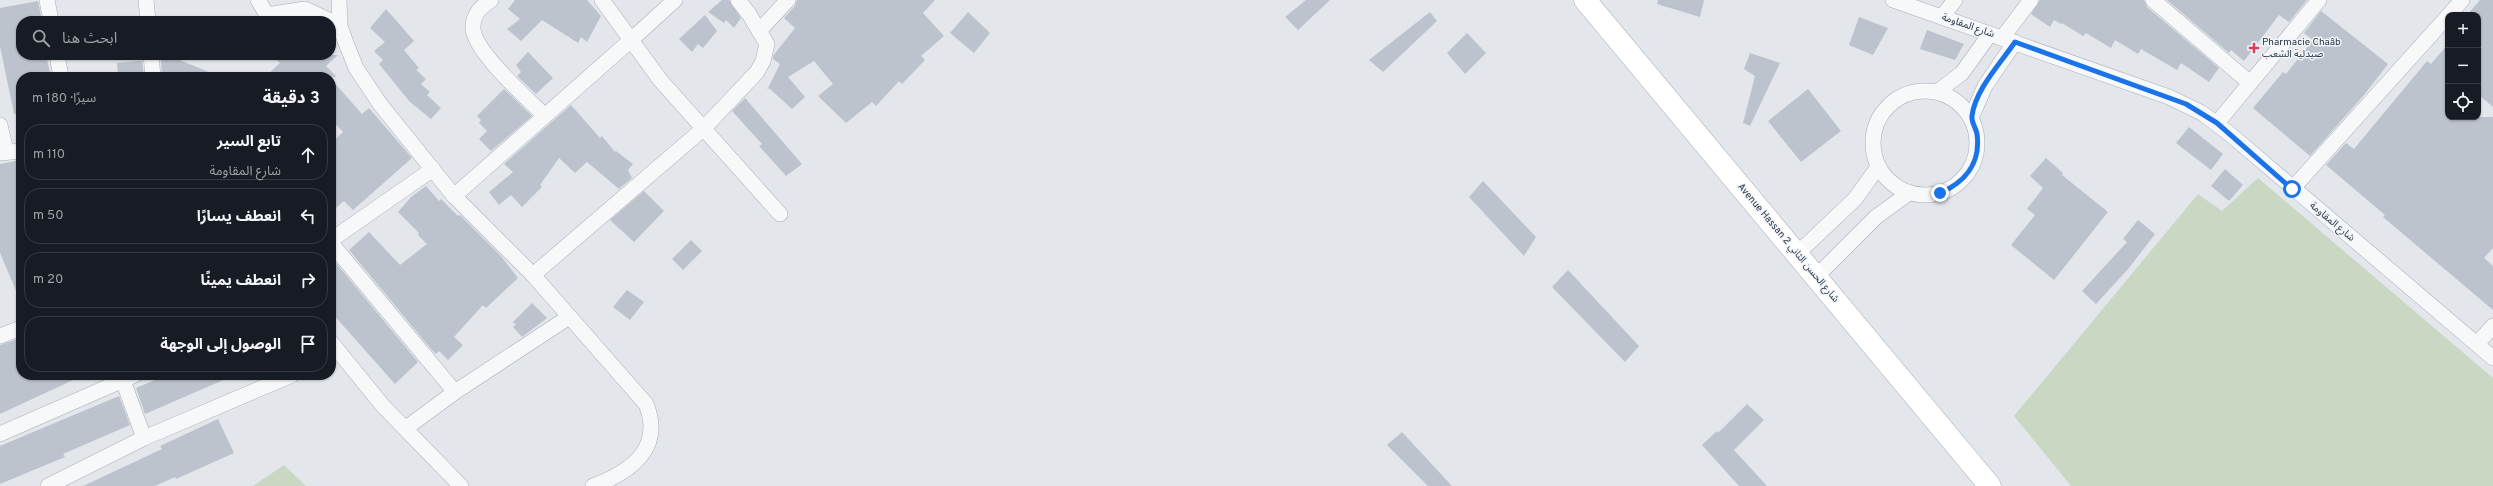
<!DOCTYPE html>
<html lang="ar">
<head>
<meta charset="utf-8">
<style>
  :root { --surface:#171b24; --page:#242831; --text:#f1f3f6; --muted:#9ea1a6; --line:#363941 }
  body { margin:0; font-family:Overpass,"Noto Sans Arabic",sans-serif; background:var(--page); color:var(--text); direction:rtl }
  .controls { position:absolute; right:12px; top:12px; display:grid; overflow:hidden; border-radius:8px; box-shadow:0 1px 3px #0004 }
  .controls button { width:36px; height:36px; display:grid; place-items:center; padding:0; border:0; border-bottom:1px solid var(--line); background:var(--surface); color:var(--text); font:20px sans-serif }
  .stop { position:absolute; width:12px; height:12px; margin:-9px; border:3px solid #1a73e8; border-radius:50%; background:#fff }
  .stop.end { background:#1a73e8; border-color:#fff; box-shadow:0 1px 4px #0008 }
  .list { margin:0; padding:0; list-style:none }
  h2 { display:flex; justify-content:space-between; align-items:center; height:52px; margin:0; padding:0 16px; font-size:17px }
  h2 small { font-size:13px; font-weight:400; color:var(--muted) }
  .list li { display:grid; grid-template-columns:26px 1fr auto; gap:12px; align-items:center; box-sizing:border-box; height:56px; margin:0 8px 8px; padding:0 8px; border:1px solid var(--line); border-radius:16px }
  .list b { display:block; font-size:15px; white-space:nowrap }
  .list p { margin:0; font-size:13px; white-space:nowrap; color:var(--muted) }
  .list em { font-size:13px; font-style:normal; color:var(--muted) }
  .icon { flex:none; width:22px; height:22px; fill:none; stroke:currentColor; stroke-width:2; stroke-linecap:round; stroke-linejoin:round }
  .map { position:relative; flex:none; width:2493px; height:486px; overflow:hidden; direction:ltr }
  .search { position:absolute; background:var(--surface); box-shadow:0 1px 3px #0004; left:16px; top:16px; width:320px; height:44px; display:flex; align-items:center; gap:10px; box-sizing:border-box; padding:0 14px; border-radius:16px; color:var(--muted); font-size:15px }
  .panel { position:absolute; background:var(--surface); box-shadow:0 1px 3px #0004; left:16px; top:72px; width:320px; height:308px; border-radius:16px; direction:rtl }
  .map>svg:first-child { display:block }
  .green { fill:#c9d7c3 }
  .building { fill:#bcc3cc }
  .lines { fill:none; stroke-linecap:round; stroke-linejoin:round }
  .minor-casing { stroke:#a7aeb7; stroke-width:16 }
  .primary-casing { stroke:#a1acb9; stroke-width:23 }
  .minor { stroke:#f6f8fa; stroke-width:15 }
  .primary { stroke:#fff; stroke-width:22 }
  .route { stroke:#1a73e8; stroke-width:5 }
  .poi-dot { fill:#d94060; stroke:#f3f6f9; stroke-width:1.5 }
  .labels { text-anchor:middle; dominant-baseline:central; stroke-width:3; stroke-linejoin:round; paint-order:stroke }
  .street-label { font-size:10px; fill:#293546; stroke:#f3f6f9 }
  .poi-label { font-size:10px; fill:#293546; stroke:#f3f6f9; text-anchor:start }
</style>
</head>
<body>
<div class="map">
<svg width="2493" height="486" viewBox="0 0 2493 486">
  <rect width="100%" height="100%" fill="#e3e7ec"/>
  <g class="green">
    <polygon points="2258,178 2493,378 2493,486 2071,486 2014,416 2198,194 2222,211"/>
    <polygon points="284,465 306,486 253,486"/>
  </g>
  <g class="building">
    <polygon points="515,0 587,0 601,16 587,42 581,37 578,43 542,20 521,41 507,29 520,19 508,9"/>
    <polygon points="722,0 729,0 741,18 734,28 726,20 724,23 708,12"/>
    <polygon points="797,0 935,0 923,13 944,36 921,56 925,60 902,84 899,81 876,106 872,102 846,123 818,96 833,84 814,61 788,77 805,97 792,109 769,88 767,90 780,64 773,59 773,56 795,28 784,18 795,6"/>
    <polygon points="1306,0 1330,0 1298,30 1285,17"/>
    <polygon points="1658,0 1704,0 1700,17 1657,4"/>
    <polygon points="2040,0 2144,0 2147,7 2219,68 2209,82 2181,63 2177,70 2141,49 2138,54 2115,40 2111,48 2086,33 2083,36 2062,23 2061,24 2054,20 2050,27 2031,14"/>
    <polygon points="2167,0 2307,0 2289,22 2279,15 2244,61 2231,50 2229,53"/>
    <polygon points="2480,0 2493,0 2493,107 2478,94 2478,15 2467,15"/>
    <polygon points="38,1 42,21 21,21 21,55 46,55 51,77 21,77 21,113 14,114 0,46 0,8"/>
    <polygon points="386,9 414,41 404,50 419,68 416,70 426,79 421,84 430,92 427,95 441,108 431,119 410,102 379,64 383,60 374,51 385,42 370,28"/>
    <polygon points="2321,11 2388,64 2364,95 2310,156 2253,108 2283,72 2286,74 2313,40 2304,33"/>
    <polygon points="968,12 990,33 974,53 950,33"/>
    <polygon points="1430,12 1437,21 1383,72 1369,60"/>
    <polygon points="705,15 717,31 703,48 698,44 692,52 679,39"/>
    <polygon points="1859,17 1888,28 1873,55 1849,45"/>
    <polygon points="1927,30 1964,44 1955,60 1920,49"/>
    <polygon points="1467,33 1486,53 1465,74 1447,53"/>
    <polygon points="2448,44 2448,117 2493,117 2493,248 2484,258 2493,266 2493,310 2383,217 2385,215 2326,165 2346,143 2354,149 2427,61 2431,64"/>
    <polygon points="528,52 553,78 536,94 517,76 521,72 516,65"/>
    <polygon points="1750,53 1780,63 1750,126 1743,123 1755,76 1744,69"/>
    <polygon points="164,55 167,55 214,74 162,76 161,60"/>
    <polygon points="272,55 338,55 326,66 337,77 265,77 280,63"/>
    <polygon points="138,61 142,61 144,77 118,77 117,63"/>
    <polygon points="331,79 362,114 369,108 412,158 353,210 344,201 331,212 331,143 343,132 331,119"/>
    <polygon points="504,89 532,116 491,151 479,139 487,131 479,123 481,120 477,116"/>
    <polygon points="1808,89 1841,131 1801,162 1768,121"/>
    <polygon points="745,98 802,164 786,176 759,146 762,144 732,111"/>
    <polygon points="571,105 600,138 602,136 615,152 616,151 633,164 628,170 632,178 619,189 587,162 575,173 559,158 540,185 542,187 522,207 511,195 499,205 489,192 513,172 504,164"/>
    <polygon points="2189,127 2223,154 2211,170 2176,143"/>
    <polygon points="2046,158 2063,173 2062,175 2108,212 2054,280 2011,245 2035,215 2027,209 2043,188 2030,176"/>
    <polygon points="21,160 21,302 0,253 0,164"/>
    <polygon points="2225,169 2243,185 2229,201 2211,186"/>
    <polygon points="1483,181 1536,237 1524,256 1469,197"/>
    <polygon points="426,186 439,201 441,199 458,216 460,215 501,256 518,278 486,308 483,305 454,337 463,345 448,360 439,351 436,354 431,349 349,250 369,232 400,265 427,244 418,235 419,233 398,212 411,197"/>
    <polygon points="644,191 664,211 634,242 610,220"/>
    <polygon points="2138,220 2155,234 2129,268 2096,304 2082,291 2127,242 2123,239"/>
    <polygon points="691,240 702,251 683,270 672,259"/>
    <polygon points="335,262 418,362 395,384 331,312 331,266"/>
    <polygon points="1568,270 1639,346 1625,362 1552,287"/>
    <polygon points="627,290 644,302 630,320 613,307"/>
    <polygon points="532,303 547,318 522,337 513,327 516,325 513,322"/>
    <polygon points="21,338 21,375 84,375 0,414 0,345"/>
    <polygon points="167,375 235,375 145,414 136,388"/>
    <polygon points="119,396 130,425 63,454 65,457 0,484 0,446"/>
    <polygon points="1747,404 1764,420 1734,450 1767,486 1739,486 1702,445 1717,431 1718,433"/>
    <polygon points="218,419 234,453 176,479 175,477 155,486 83,486 162,449 160,446"/>
    <polygon points="1402,432 1452,486 1428,486 1387,445"/>
  </g>
  <g class="lines">
    <defs>
      <g id="minor">
        <polyline points="47,0 51,21"/>
        <polyline points="146,0 148,21"/>
        <polyline points="258,0 267,15 305,9 331,21"/>
        <path d="M339,0L340,26L346,43L356,68L380,104L454,196L533,275L646,404C664,448 631,472 593,486"/>
        <path d="M491,0C481,7 473,14 473,27C472,50 528,99 545,116"/>
        <polyline points="602,0 631,40 675,0"/>
        <polyline points="1893,0 2169,97 2202,113 2231,135 2493,358"/>
        <polyline points="2153,0 2250,83"/>
        <polyline points="2449,15 2462,0"/>
        <polyline points="1942,17 1955,0"/>
        <polyline points="759,31 788,0"/>
        <polyline points="2002,38 2031,0"/>
        <polyline points="57,55 61,77"/>
        <polyline points="151,55 153,77"/>
        <circle cx="1925" cy="143" r="52"/>
        <polyline points="1937,92 1962,73 1990,34"/>
        <polyline points="1971,118 1985,86 2015,42"/>
        <polyline points="2217,123 2319,0"/>
        <polyline points="0,125 6,151"/>
        <polyline points="0,153 21,151"/>
        <polyline points="2292,189 2448,16"/>
        <polyline points="454,196 631,40 661,81 780,214"/>
        <polyline points="331,240 433,169"/>
        <polyline points="331,243 455,392 406,428"/>
        <polyline points="1797,254 1855,199 1878,167"/>
        <polyline points="533,275 703,129 757,72 763,61 767,44 749,14 738,0"/>
        <polyline points="1816,277 1876,217 1909,193"/>
        <polyline points="0,336 21,328"/>
        <polyline points="331,342 383,406 461,486"/>
        <polyline points="2477,344 2493,326"/>
        <polyline points="121,375 144,438"/>
        <polyline points="455,392 569,317"/>
        <polyline points="0,434 135,375"/>
        <polyline points="48,486 144,438 292,375"/>
      </g>
      <polyline id="primary" points="1585,0 1990,486"/>
    </defs>
    <use href="#minor" class="minor-casing"/>
    <use href="#primary" class="primary-casing"/>
    <use href="#minor" class="minor"/>
    <use href="#primary" class="primary"/>
  </g>
  <g class="lines">
    <path class="route" d="M1940,193C1965,182 1981,163 1977,134C1976,128 1971,122 1972,116C1975,90 2000,64 2015,42L2186,104L2217,123L2292,189"/>
  </g>
  <path class="poi-dot" d="M2252 42h4v4h4v4h-4v4h-4v-4h-4v-4h4z"/>
  <g class="labels">
    <g class="street-label">
      <text transform="translate(1968 26) rotate(19)">شارع المقاومة</text>
      <text transform="translate(2332 222) rotate(40)">شارع المقاومة</text>
      <text transform="translate(1788 243) rotate(50)">Avenue Hassan 2 شارع الحسن الثاني</text>
    </g>
    <g class="poi-label">
      <text x="2262" y="42">Pharmacie Chaâb<tspan x="2262" dy="12">صيدلية الشعب</tspan></text>
    </g>
  </g>
</svg>
<div class="controls">
<button>+</button>
<button>−</button>
<button><svg class="icon" aria-label="locate" viewBox="0 0 24 24"><circle cx="12" cy="12" r="6"/><path d="M12 2v4M12 18v4M2 12h4M18 12h4"/></svg></button>
</div>
<div class="stop" style="left:2292px;top:189px"></div>
<div class="stop end" style="left:1940px;top:193px"></div>
<div class="search"><svg class="icon" aria-label="search" viewBox="0 0 24 24"><circle cx="10" cy="10" r="6"/><path d="M15 15l6 6"/></svg>ابحث هنا</div>
<section class="panel">
<h2>3 دقيقة<small>سيرًا · 180 m</small></h2>
<ul class="list">
<li><svg class="icon" aria-label="ahead" viewBox="0 0 24 24"><path d="M12 20V5M6 11l6-6 6 6"/></svg><div><b>تابع السير</b><p>شارع المقاومة</p></div><em>110 m</em></li>
<li><svg class="icon" aria-label="left" viewBox="0 0 24 24"><path d="M17 20v-9H6M10 6l-5 5 5 5"/></svg><div><b>انعطف يسارًا</b></div><em>50 m</em></li>
<li><svg class="icon" aria-label="right" viewBox="0 0 24 24"><path d="M7 20v-9h11M14 6l5 5-5 5"/></svg><div><b>انعطف يمينًا</b></div><em>20 m</em></li>
<li><svg class="icon" aria-label="arrive" viewBox="0 0 24 24"><path d="M6 21V4h12l-3 4 3 4H6"/></svg><div><b>الوصول إلى الوجهة</b></div></li>
</ul>
</section>
</div>
</body>
</html>
